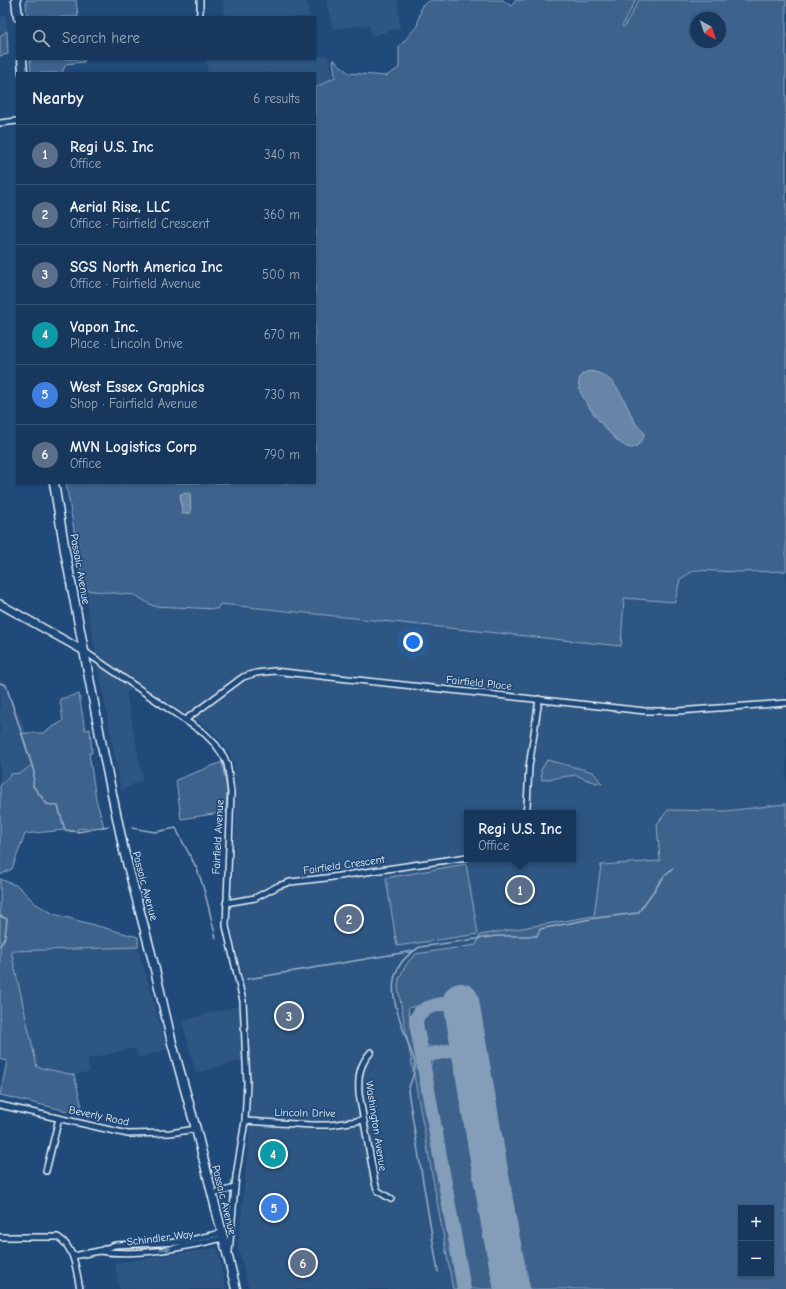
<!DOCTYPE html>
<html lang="en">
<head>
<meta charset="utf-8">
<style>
  :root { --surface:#17385c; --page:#244365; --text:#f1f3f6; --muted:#9eacbb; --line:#365272; --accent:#e797bd }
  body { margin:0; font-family:"Comic Neue",sans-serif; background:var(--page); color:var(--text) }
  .controls { position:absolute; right:12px; bottom:12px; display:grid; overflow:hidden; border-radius:0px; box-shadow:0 1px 3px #0004 }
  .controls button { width:36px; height:36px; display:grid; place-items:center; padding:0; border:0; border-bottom:1px solid var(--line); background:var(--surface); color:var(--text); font:20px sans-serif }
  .compass { position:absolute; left:690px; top:12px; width:36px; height:36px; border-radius:50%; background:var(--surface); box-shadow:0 1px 3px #0004; rotate:140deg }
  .you { position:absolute; left:413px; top:642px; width:14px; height:14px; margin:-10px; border:3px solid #fff; border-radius:50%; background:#1a73e8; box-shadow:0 0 0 6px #1a73e833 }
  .badge { display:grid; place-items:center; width:26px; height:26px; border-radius:50%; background:var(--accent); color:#fff; font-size:13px; font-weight:700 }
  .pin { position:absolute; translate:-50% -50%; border:2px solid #fff; box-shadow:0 1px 4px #0006 }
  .popup { position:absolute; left:464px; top:810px; width:112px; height:52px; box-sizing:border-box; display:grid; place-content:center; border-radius:0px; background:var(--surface); filter:drop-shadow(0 1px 3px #0005); font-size:13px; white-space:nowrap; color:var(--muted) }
  .popup b { font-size:15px; color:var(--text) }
  .popup::after { content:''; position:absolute; left:50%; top:100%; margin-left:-8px; border:8px solid transparent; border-top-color:var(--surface) }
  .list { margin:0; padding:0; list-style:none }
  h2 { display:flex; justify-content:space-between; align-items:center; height:52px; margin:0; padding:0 16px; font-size:17px }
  h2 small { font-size:13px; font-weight:400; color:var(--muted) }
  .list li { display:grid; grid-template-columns:26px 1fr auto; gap:12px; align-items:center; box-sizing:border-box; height:60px; padding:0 16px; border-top:1px solid var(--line) }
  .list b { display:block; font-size:15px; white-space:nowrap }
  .list p { margin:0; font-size:13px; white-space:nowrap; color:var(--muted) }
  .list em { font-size:13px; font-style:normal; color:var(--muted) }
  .icon { flex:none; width:22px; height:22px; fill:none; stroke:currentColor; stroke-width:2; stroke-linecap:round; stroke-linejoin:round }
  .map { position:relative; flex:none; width:786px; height:1289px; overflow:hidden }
  .search { position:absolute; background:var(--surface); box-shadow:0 1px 3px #0004; left:16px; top:16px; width:300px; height:44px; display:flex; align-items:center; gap:10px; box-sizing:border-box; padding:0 14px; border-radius:0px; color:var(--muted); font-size:15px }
  .panel { position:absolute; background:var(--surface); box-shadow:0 1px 3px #0004; left:16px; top:72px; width:300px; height:412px; border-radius:0px }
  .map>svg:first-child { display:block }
  .built { fill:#2e5683; fill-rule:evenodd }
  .green { fill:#3c628c; stroke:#92aac2; fill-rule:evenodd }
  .water { fill:#6685a7; stroke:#9ab0c7 }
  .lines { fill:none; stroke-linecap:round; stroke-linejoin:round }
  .stream { stroke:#9ab0c7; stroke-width:1.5 }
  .taxiway { stroke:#849eb9; stroke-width:14 }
  .runway { stroke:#849eb9; stroke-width:36 }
  .street-casing { stroke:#e8f1f8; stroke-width:8 }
  .secondary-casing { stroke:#e8f1f8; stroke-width:10 }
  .primary-casing { stroke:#e8f1f8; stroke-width:11 }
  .street { stroke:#1f4a7a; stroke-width:5 }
  .secondary { stroke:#1f4a7a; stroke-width:7 }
  .primary { stroke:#1f4a7a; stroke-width:8 }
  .oneway { fill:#6f8dac }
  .labels { text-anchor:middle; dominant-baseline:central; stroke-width:3.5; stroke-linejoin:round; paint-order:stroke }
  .street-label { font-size:11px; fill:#e8f1f8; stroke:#1f4a7a }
</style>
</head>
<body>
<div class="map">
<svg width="786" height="1289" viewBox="0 0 786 1289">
  <rect width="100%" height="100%" fill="#1f4a7a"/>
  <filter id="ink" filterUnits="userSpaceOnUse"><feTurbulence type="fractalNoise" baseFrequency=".025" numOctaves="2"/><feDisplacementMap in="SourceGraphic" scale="8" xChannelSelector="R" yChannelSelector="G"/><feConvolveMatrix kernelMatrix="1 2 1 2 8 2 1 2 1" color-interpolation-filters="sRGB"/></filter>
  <g filter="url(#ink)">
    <g class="built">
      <polygon points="223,0 307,0 309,17 225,17"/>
      <polygon points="326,0 398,0 400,28 372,36 369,25 333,29"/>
      <polygon points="6,14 7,31 0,36 0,19"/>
      <polygon points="328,55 334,87 315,89 315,73 208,73 206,59 315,59 315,57"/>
      <path d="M694,570L738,572L786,571V804L726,811L668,810L786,851V1289H249L238,1247L250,1129L249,1059L196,1073L182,1021L249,1003L231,926L236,815L234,763L225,746L210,729L138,684L126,693L143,780L121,790L84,590L621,646L624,582L680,579ZM467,813H573V859H467ZM741,1208H771V1274H741Z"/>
      <polygon points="0,680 5,684 39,761 0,789"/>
      <polygon points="138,947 167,1049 139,1058 136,1048 87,1059 90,1072 74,1075 37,1067 7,951"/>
      <polygon points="217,1248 226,1289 120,1289 115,1263"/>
    </g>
    <g class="green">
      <polygon points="26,0 76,0 78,17 27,17"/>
      <path d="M432,0H503L511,6L516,0H636L622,26L624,27L639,0H786V571L738,572L695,570L680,579L675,602L624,598L621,646L220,604L217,609L153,606L135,595L84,590L66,483H315V88L335,77L333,59L349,73L386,76L399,68V47L417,26L422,5ZM696,18H720V42H696Z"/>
      <polygon points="7,31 8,54 0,56 0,36"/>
      <polygon points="30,59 84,59 84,62 66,64 62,73 31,73"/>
      <polygon points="79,694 85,730 90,729 92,753 89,753 96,799 104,827 77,829 78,832 65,830 25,834 12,869 0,875 0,786 11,774 21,773 32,765 22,733 43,733 63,721 60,699"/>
      <polygon points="547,760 593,772 602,784 587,780 576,775 542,780 541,770"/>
      <polygon points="222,762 227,790 226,812 181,819 176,780"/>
      <path d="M786,804V1289H524L470,995L408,1008L460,1289H453L398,988L399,979L403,970L409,961L416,954L476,945L480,935L594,916L601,865L660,861L657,824L668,810L726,811ZM741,1208H771V1274H741Z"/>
      <polygon points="466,864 478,934 397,946 386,878"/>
      <polygon points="0,879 18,886 36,904 54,914 138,937 138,947 11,951 37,1067 74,1075 84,1115 0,1095 7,1061 0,1059"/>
      <path d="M434,1010C438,1010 443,1009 447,1010C455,1013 458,1031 455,1038C453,1043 448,1046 443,1047C429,1050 424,1045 422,1031C421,1027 420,1023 422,1019C424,1014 429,1012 434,1010Z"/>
      <path d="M443,1056C454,1056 459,1057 463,1068L504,1289H469L430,1077C429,1065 431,1060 443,1056Z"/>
    </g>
    <g class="water">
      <path d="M589,371C618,374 624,403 636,424C639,428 642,430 644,433C644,438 642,441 639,444C637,446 634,448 631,448C616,447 585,404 580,391C578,385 578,379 582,374Z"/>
      <polygon points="190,493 191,513 182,514 180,494"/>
    </g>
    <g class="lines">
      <g class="stream">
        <polyline points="0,683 6,685 34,772 33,786 47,804 58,806 65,830 78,832 109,826"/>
        <path d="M132,828L155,832L176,828C182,842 190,855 197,869C206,891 210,915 216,938"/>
        <polyline points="0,916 7,919 5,937 0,946"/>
        <polyline points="247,979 413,951"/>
        <path d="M438,1272L408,1091C410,1084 416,1070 415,1064C414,1058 411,1052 409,1046C397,1009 376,972 420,947L497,936H537L540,929L596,918L638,913L665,875L673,868"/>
      </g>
      <g class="taxiway">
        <path d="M461,1001C446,1004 416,1004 416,1023L464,1289"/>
        <polyline points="422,1056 469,1047"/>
      </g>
      <polyline class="runway" points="461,1001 501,1235 512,1289"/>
      <defs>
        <g id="street">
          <polyline points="199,17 200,12 200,0"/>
          <polyline points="0,123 17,121"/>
          <polyline points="84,651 205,734 216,745 224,757 227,764 229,776 231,793 226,926 243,1001 247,1083 245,1121 236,1176 229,1252"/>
          <polyline points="185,720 243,677 256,673 274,671 645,711 678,711 786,703"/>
          <polyline points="525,813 527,806 529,767 539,699"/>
          <polyline points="226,903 255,898 278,886 290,882 326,878 467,857"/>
          <path d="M371,1052C359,1065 358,1077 359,1094L375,1183L378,1191L391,1199"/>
          <polyline points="0,1105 128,1134 170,1133 196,1129"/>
          <polyline points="245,1121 312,1125 330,1125 364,1120"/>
          <polyline points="46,1171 59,1118"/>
          <polyline points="212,1194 235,1188"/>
          <path d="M0,1237H58C75,1248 76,1270 80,1289"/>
          <path d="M99,1251C139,1257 185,1247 223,1238"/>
          <polyline points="73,1256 99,1251 115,1245 182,1242 221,1233"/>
        </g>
        <polyline id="secondary" points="0,604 84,651"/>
        <g id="primary">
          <polyline points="16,0 18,17"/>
          <polyline points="22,59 23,73"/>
          <polyline points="54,483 65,551 103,751 124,851 153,961 172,1043 196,1129 236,1289"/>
        </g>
      </defs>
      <use href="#street" class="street-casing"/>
      <use href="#secondary" class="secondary-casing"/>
      <use href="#primary" class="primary-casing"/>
      <use href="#street" class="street"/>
      <use href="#secondary" class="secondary"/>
      <use href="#primary" class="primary"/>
    </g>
    <defs><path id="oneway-solid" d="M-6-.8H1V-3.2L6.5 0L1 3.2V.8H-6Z"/></defs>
    <use class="oneway" href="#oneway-solid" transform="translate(165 1249) rotate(-5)"/>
  </g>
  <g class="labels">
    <g class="street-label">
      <text transform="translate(80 569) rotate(80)">Passaic Avenue</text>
      <text transform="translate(479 683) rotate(6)">Fairfield Place</text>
      <text transform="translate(218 837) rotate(-87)">Fairfield Avenue</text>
      <text transform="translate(344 865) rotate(-8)">Fairfield Crescent</text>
      <text transform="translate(145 886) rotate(75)">Passaic Avenue</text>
      <text transform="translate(305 1113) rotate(1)">Lincoln Drive</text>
      <text transform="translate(99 1116) rotate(12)">Beverly Road</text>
      <text transform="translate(376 1126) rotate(81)">Washington Avenue</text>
      <text transform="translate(224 1200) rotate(76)">Passaic Avenue</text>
      <text transform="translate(160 1238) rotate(-7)">Schindler Way</text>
    </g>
  </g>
</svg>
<div class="controls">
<button>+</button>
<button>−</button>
</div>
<svg class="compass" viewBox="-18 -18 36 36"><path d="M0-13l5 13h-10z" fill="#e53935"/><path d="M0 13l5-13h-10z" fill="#9eacbb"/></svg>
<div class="you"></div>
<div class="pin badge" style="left:520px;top:890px;background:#5c6f8a">1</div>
<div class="popup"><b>Regi U.S. Inc</b>Office</div>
<div class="pin badge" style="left:349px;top:919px;background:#5c6f8a">2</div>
<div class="pin badge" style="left:289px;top:1016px;background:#5c6f8a">3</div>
<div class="pin badge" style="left:273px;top:1154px;background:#0f9aa8">4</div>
<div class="pin badge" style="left:274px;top:1208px;background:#3f7fe0">5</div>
<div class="pin badge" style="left:303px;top:1263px;background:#5c6f8a">6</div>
<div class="search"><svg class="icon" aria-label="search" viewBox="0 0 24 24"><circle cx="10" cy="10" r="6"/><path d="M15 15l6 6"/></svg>Search here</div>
<section class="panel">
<h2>Nearby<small>6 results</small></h2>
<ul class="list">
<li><span class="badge" style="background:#5c6f8a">1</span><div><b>Regi U.S. Inc</b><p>Office</p></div><em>340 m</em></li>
<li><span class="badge" style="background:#5c6f8a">2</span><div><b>Aerial Rise, LLC</b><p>Office · Fairfield Crescent</p></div><em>360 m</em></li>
<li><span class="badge" style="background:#5c6f8a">3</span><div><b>SGS North America Inc</b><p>Office · Fairfield Avenue</p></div><em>500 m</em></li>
<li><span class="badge" style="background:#0f9aa8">4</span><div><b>Vapon Inc.</b><p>Place · Lincoln Drive</p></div><em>670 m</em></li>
<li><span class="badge" style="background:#3f7fe0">5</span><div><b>West Essex Graphics</b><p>Shop · Fairfield Avenue</p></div><em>730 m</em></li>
<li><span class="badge" style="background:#5c6f8a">6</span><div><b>MVN Logistics Corp</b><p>Office</p></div><em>790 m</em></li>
</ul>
</section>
</div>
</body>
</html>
